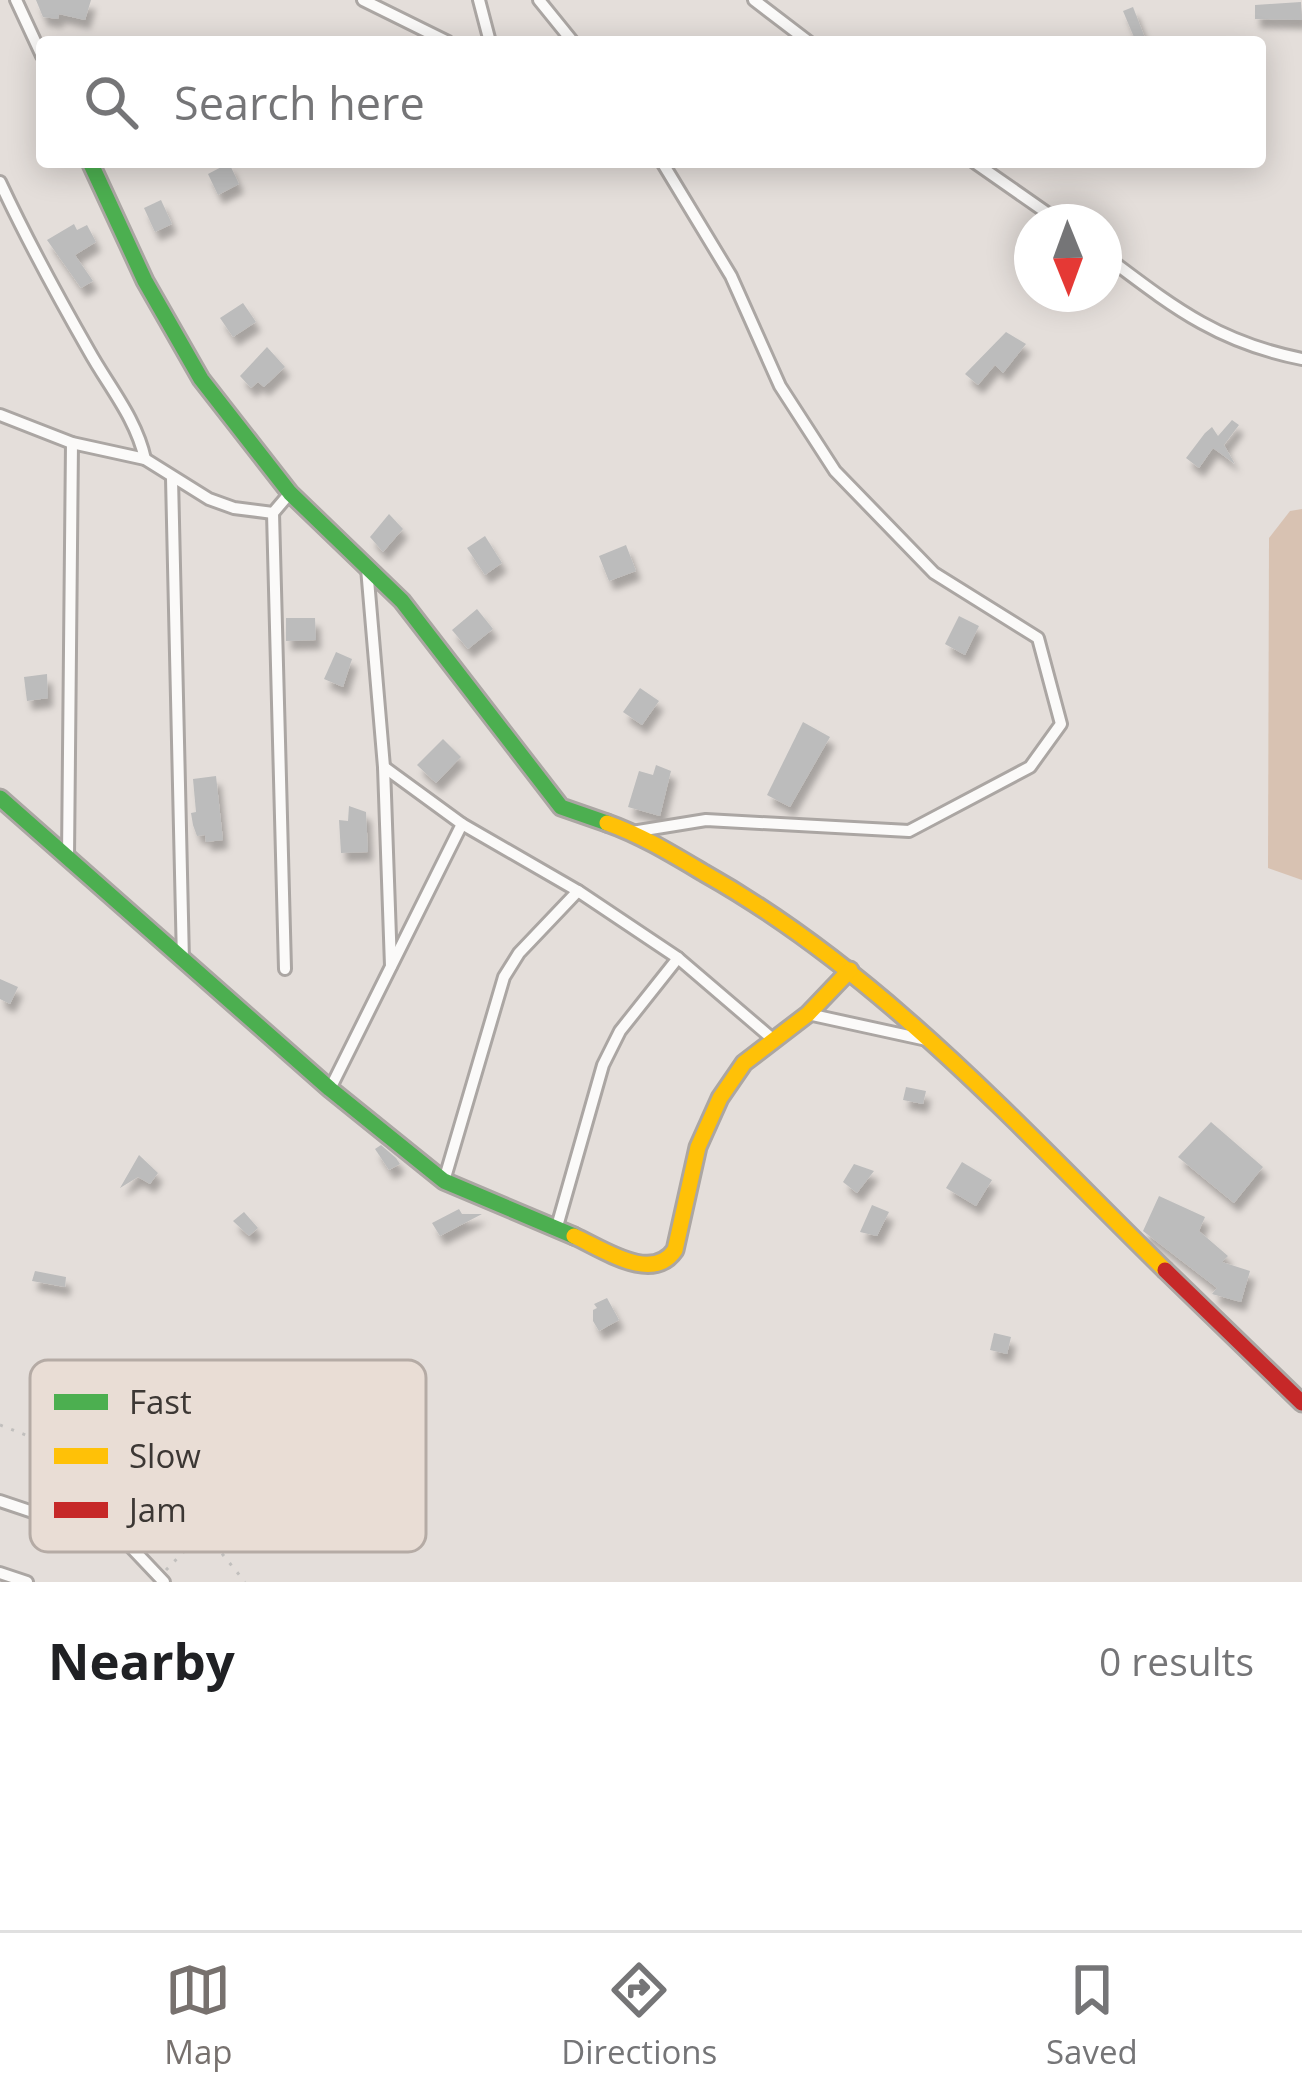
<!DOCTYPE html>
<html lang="en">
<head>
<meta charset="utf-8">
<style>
  :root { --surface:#fff; --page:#f6f6f6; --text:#202124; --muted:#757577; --line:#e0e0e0; --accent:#77716e }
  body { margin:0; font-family:"Open Sans",sans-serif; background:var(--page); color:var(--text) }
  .compass { position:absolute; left:1014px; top:204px; width:108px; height:108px; border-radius:50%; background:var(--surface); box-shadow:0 6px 30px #0003; rotate:179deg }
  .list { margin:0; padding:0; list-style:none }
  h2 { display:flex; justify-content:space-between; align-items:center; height:156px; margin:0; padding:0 48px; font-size:51px }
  h2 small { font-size:39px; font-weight:400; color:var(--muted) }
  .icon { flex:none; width:66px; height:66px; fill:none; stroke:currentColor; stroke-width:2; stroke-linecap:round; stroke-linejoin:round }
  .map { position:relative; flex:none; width:1302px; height:1582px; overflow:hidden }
  .search { position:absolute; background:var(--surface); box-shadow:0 6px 30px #0003; left:36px; right:36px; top:36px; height:132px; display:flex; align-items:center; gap:30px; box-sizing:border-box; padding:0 42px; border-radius:12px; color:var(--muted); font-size:45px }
  .sheet { height:348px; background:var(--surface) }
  nav { display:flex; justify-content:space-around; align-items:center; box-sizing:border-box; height:168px; border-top:3px solid var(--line); background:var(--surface); font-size:33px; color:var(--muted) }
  nav a { display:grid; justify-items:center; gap:6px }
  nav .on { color:var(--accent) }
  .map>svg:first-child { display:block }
  .green { fill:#d8c2b2 }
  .building { fill:#bcbcbc; filter:url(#shadow) }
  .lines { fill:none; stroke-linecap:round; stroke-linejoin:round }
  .street-casing { stroke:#aba6a3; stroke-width:16 }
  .fast-casing { stroke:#aba6a3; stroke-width:21 }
  .slow-casing { stroke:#aba6a3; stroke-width:21 }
  .jam-casing { stroke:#aba6a3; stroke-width:21 }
  .path { stroke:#c1bfbd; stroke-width:3; stroke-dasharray:3 9; stroke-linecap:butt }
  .street { stroke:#fbfaf9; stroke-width:10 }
  .fast { stroke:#4caf50; stroke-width:15 }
  .slow { stroke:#ffc107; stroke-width:15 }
  .jam { stroke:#c62828; stroke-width:15 }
  .key { fill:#e9ddd5; stroke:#b5aba5; stroke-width:3 }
  .key-label { font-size:33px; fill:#3c3734 }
</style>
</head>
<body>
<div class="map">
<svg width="1302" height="1582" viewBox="0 0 1302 1582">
  <defs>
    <filter id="shadow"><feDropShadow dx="5" dy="9" stdDeviation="3" flood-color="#0004"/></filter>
  </defs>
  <rect width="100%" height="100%" fill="#e4deda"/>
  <polygon class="green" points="1302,509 1302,880 1268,868 1269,538 1290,511"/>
  <g class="building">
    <polygon points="36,0 91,0 85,20 59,14 58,19 43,17"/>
    <polygon points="1301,2 1302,20 1255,19 1255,5"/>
    <polygon points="1133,7 1145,38 1136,42 1123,11"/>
    <polygon points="229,163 239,184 218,195 208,174"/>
    <polygon points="161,200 172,224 155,232 144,208"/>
    <polygon points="74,224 77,230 87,225 96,242 75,255 93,281 81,288 47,240"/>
    <polygon points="243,303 256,322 233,337 220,318"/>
    <polygon points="1006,332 1026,344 1003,373 995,365 978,385 965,374"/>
    <polygon points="267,347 285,367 264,387 258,382 251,388 240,376"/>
    <polygon points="1232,420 1239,425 1224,445 1235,464 1213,448 1199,468 1186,458 1205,433 1212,427 1218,436"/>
    <polygon points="389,514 403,529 383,552 370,537"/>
    <polygon points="485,536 502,563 485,575 467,548"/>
    <polygon points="626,545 636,571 609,581 599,556"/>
    <polygon points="477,609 493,629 468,649 452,630"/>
    <polygon points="959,616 979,626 965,655 945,644"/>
    <polygon points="286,618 315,618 316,640 286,641"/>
    <polygon points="336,652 352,659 343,687 324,679"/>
    <polygon points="47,674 48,698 27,701 24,677"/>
    <polygon points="640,688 659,701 642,725 623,712"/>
    <polygon points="803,722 830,737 790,807 767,795"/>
    <polygon points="443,739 461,757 436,783 417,765"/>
    <polygon points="656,765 671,771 660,816 628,807 639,771 653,775"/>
    <polygon points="216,776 223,840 206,842 205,835 197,836 193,825 191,813 196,812 193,779"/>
    <polygon points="349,806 366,812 368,852 341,853 339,820 348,821"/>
    <polygon points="0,979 18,987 10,1004 0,999"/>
    <polygon points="906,1087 926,1091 923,1104 903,1100"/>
    <polygon points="1211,1122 1263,1167 1234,1203 1178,1157"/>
    <polygon points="381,1145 396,1158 400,1164 389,1170 375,1149"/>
    <polygon points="139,1155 158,1173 150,1184 138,1177 120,1188"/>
    <polygon points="962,1162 992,1180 976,1206 946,1188"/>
    <polygon points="854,1164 874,1171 857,1193 843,1182"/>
    <polygon points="1159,1196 1205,1217 1199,1231 1228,1256 1222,1262 1250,1271 1241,1302 1212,1294 1217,1288 1143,1231"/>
    <polygon points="872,1205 889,1212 877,1236 860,1232"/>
    <polygon points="459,1209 462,1214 482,1214 440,1236 432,1223"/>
    <polygon points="244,1212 258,1228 249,1236 233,1221"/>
    <polygon points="35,1271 66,1277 65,1287 32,1281"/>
    <polygon points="607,1298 619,1320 599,1331 593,1321 593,1310 597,1308 594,1304"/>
    <polygon points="994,1333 1011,1337 1007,1354 990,1350"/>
  </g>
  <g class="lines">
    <defs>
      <g id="street">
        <polyline points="16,0 42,56"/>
        <polyline points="363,0 448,42"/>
        <polyline points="479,0 490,42"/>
        <polyline points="539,0 573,42"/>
        <polyline points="754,0 809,42"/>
        <polyline points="974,162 1060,222"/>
        <path d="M0,182C27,240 57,295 89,351C109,387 136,418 145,459"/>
        <path d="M1104,255C1172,306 1216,342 1302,359"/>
        <polyline points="0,415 72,443 145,459 209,499 234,508 273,513 290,493"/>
        <polyline points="172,478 183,961"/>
        <polyline points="273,513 285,969"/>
        <polyline points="367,568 384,767 391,966"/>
        <polyline points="384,767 462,824 578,891 678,958 775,1041"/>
        <polyline points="632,832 706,820 909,831 1030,767 1061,724 1038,638 934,573 835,471 780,386 731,276 662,162"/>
        <polyline points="68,857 72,443"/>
        <polyline points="808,1014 927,1040"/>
        <polyline points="330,1089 462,824"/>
        <polyline points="444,1181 504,977 519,953 578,891"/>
        <polyline points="556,1230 603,1065 620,1031 678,958"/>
        <polyline points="0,1501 128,1544 164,1582"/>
        <polyline points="0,1573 27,1582"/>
      </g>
      <g id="fast">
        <polyline points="90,162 145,281 201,379 290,493 402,601 561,807 607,823"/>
        <polyline points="0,798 330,1089 444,1181 574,1236"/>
      </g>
      <g id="slow">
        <path d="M607,823C641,835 672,854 704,873C882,973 1020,1128 1165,1270"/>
        <path d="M574,1236C603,1249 652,1284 675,1250L698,1147L720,1098L744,1063L808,1014L850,970"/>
      </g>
      <polyline id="jam" points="1165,1270 1302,1403"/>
    </defs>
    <use href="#street" class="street-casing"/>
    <use href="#fast" class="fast-casing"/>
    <use href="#slow" class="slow-casing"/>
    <use href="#jam" class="jam-casing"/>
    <g class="path">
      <polyline points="0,1425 172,1492 245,1582"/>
      <polyline points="166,1570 204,1531"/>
    </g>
    <use href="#street" class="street"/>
    <use href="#fast" class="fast"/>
    <use href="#slow" class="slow"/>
    <use href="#jam" class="jam"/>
  </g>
  <rect x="30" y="1360" width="396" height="192" rx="18" class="key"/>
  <rect x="54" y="1394" width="54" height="16" fill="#4caf50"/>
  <rect x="54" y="1448" width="54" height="16" fill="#ffc107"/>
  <rect x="54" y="1502" width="54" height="16" fill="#c62828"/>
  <g class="key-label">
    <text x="129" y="1414">Fast</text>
    <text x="129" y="1468">Slow</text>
    <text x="129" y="1522">Jam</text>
  </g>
</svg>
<svg class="compass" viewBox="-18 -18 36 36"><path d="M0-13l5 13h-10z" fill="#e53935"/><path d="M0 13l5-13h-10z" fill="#757577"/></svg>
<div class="search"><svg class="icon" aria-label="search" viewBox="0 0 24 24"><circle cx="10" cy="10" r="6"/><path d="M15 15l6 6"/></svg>Search here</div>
</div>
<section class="sheet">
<h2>Nearby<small>0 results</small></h2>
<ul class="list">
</ul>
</section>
<nav>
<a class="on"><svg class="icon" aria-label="map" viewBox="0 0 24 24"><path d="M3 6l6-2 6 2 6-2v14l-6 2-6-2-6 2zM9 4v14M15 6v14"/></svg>Map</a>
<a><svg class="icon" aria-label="directions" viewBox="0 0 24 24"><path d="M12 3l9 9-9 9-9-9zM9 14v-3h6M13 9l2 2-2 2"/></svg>Directions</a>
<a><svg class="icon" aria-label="saved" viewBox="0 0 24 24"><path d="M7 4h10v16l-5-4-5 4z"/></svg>Saved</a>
</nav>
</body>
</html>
